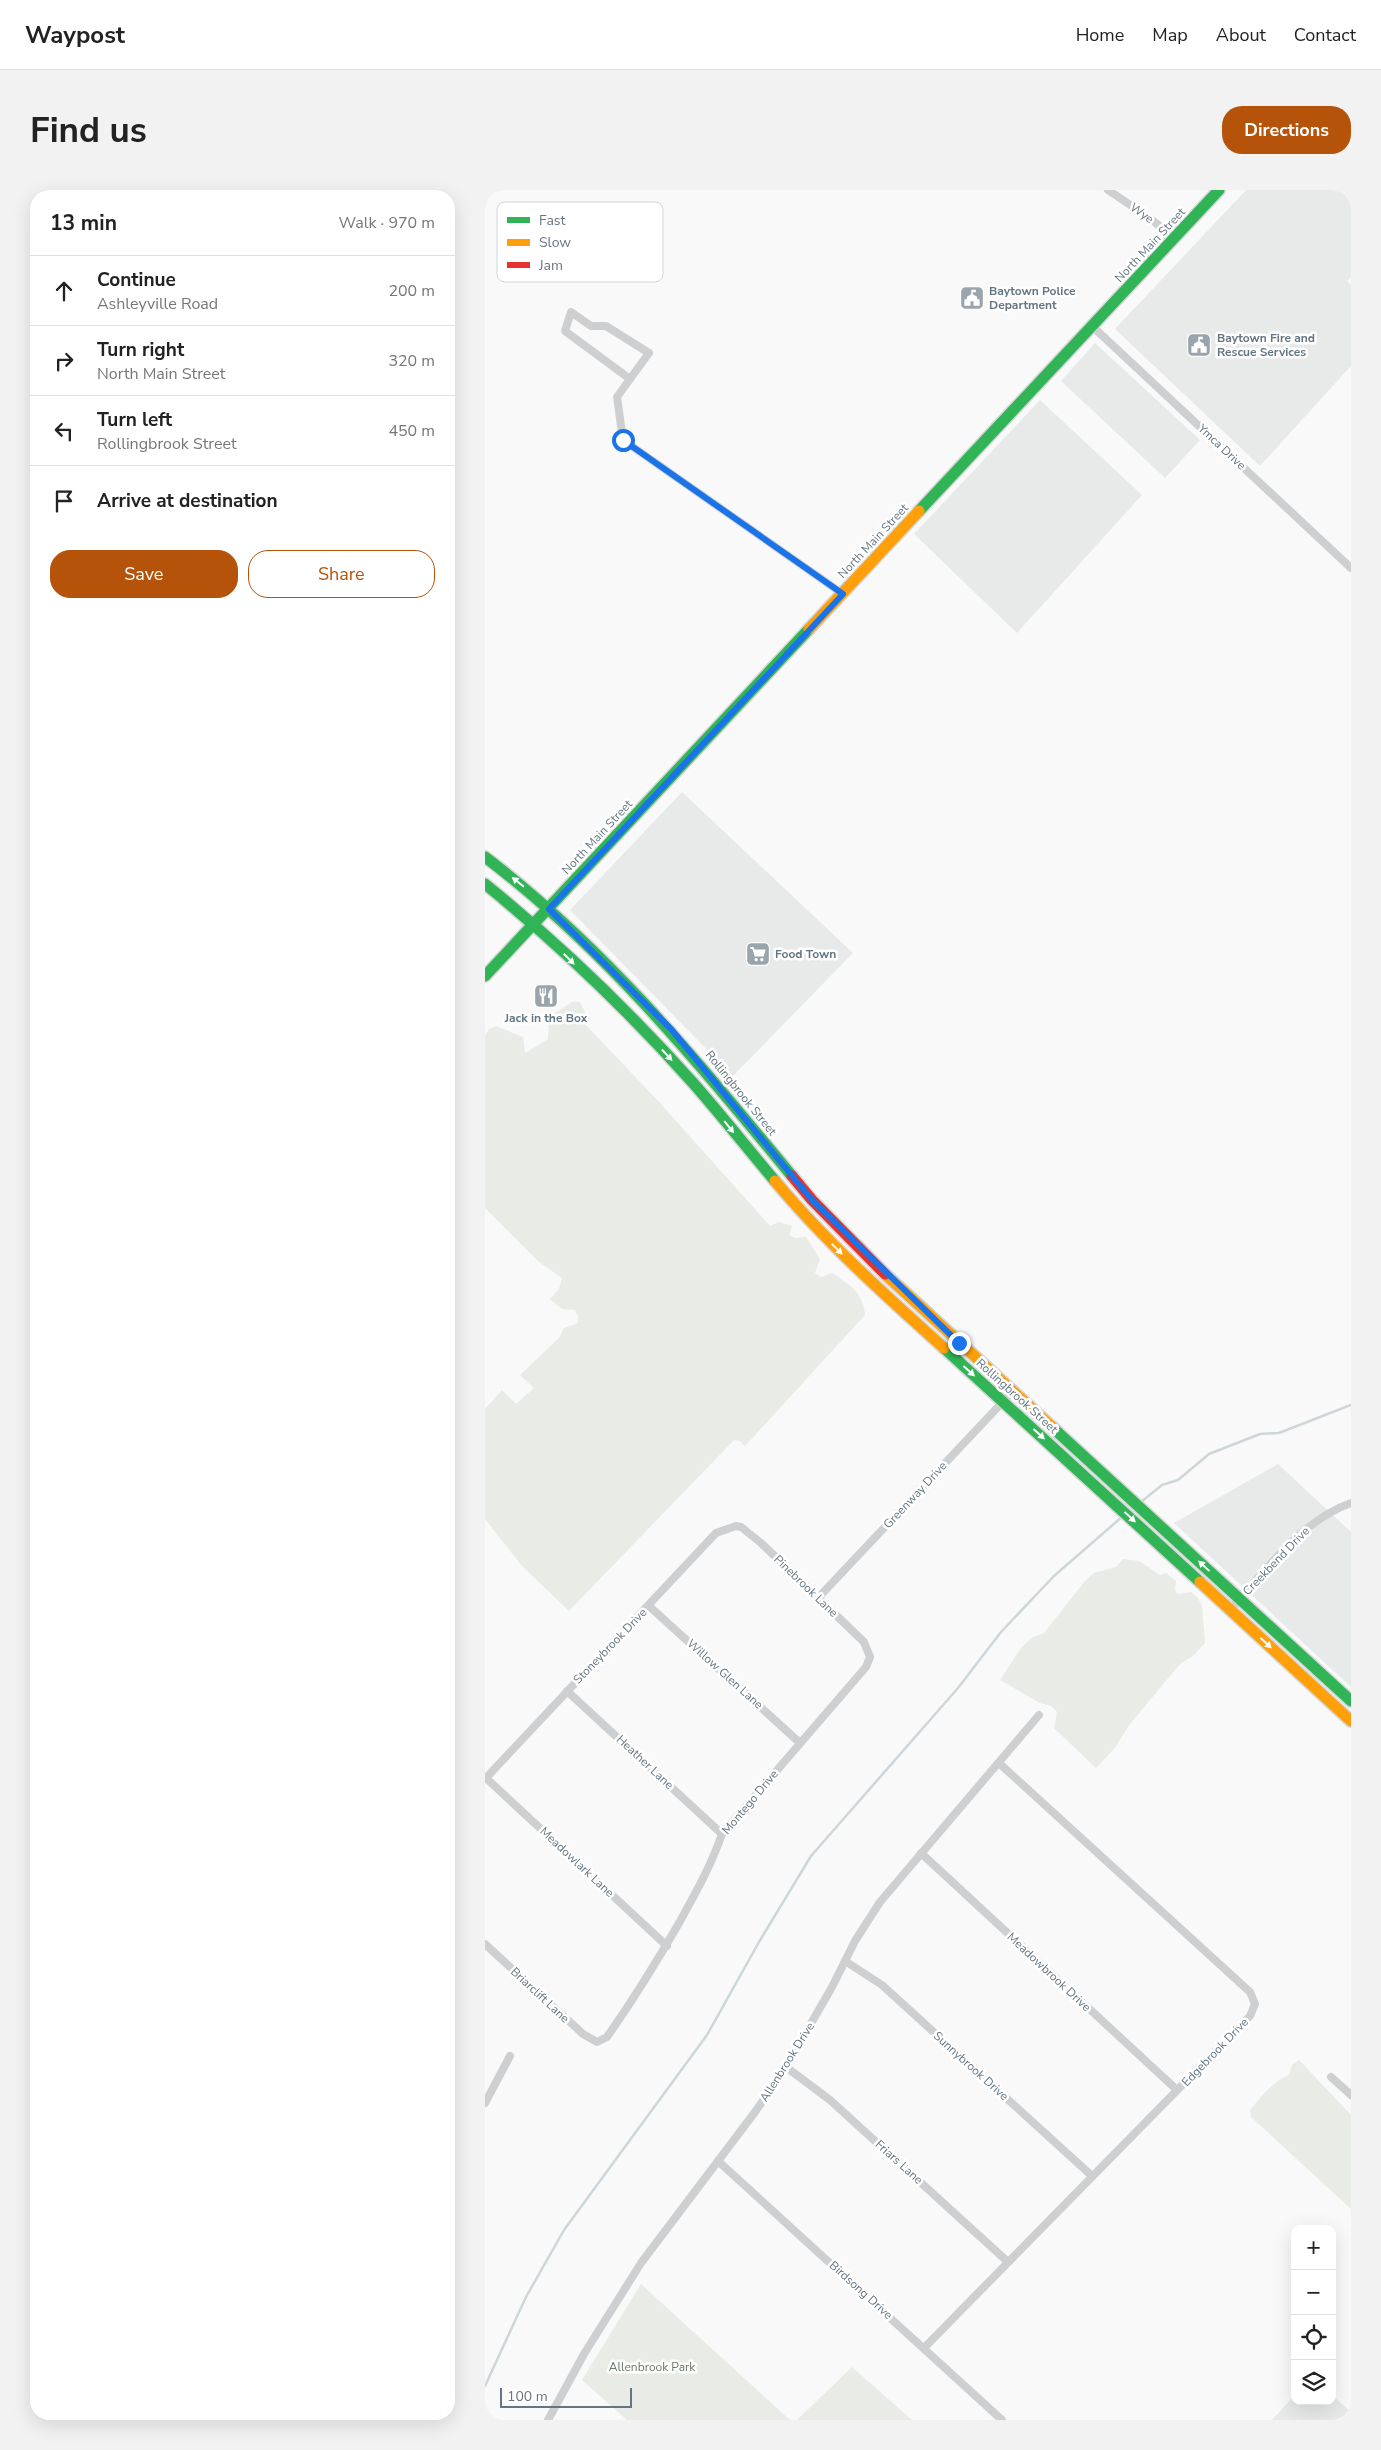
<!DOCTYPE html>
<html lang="en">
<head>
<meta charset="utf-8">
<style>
  :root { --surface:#fff; --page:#f2f2f2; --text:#222; --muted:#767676; --line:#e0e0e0; --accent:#b45309 }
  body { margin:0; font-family:"Nunito Sans",sans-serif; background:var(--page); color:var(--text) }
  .controls { position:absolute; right:15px; bottom:15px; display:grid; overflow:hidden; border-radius:10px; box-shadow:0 5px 20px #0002 }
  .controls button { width:45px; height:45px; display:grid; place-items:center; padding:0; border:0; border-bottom:1px solid var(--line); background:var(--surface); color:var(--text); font:25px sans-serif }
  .scale { position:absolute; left:15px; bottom:12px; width:132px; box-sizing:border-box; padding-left:5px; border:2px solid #657683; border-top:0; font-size:14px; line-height:18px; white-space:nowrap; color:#657683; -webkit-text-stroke:4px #fff; paint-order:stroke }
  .stop { position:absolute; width:15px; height:15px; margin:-11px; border:4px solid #1a73e8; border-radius:50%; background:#fff }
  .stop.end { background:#1a73e8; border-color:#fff; box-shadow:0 1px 5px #0008 }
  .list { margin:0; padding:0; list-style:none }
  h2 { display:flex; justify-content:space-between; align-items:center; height:65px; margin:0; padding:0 20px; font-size:21px }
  h2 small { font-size:16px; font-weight:400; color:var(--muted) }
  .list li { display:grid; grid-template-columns:32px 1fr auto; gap:15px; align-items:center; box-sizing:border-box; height:70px; padding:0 20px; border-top:1px solid var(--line) }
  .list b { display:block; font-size:19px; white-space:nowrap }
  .list p { margin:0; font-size:16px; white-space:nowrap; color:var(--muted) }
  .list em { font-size:16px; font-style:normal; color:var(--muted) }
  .actions { display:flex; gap:10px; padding:15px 20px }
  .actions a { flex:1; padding:11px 0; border:1px solid var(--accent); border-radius:20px; text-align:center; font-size:18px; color:var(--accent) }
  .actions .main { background:var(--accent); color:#fff }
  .icon { flex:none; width:28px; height:28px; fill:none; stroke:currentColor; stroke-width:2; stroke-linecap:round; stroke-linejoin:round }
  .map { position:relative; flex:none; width:866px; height:2230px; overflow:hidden; border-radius:20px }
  header { display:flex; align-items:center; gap:30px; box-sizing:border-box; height:70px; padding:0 25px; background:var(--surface); border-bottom:1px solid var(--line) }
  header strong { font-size:24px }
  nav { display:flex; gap:28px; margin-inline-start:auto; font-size:18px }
  .intro { display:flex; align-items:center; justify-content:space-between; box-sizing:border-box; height:120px; padding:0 30px }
  h1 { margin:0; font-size:35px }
  .button { padding:12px 22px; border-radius:20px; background:var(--accent); color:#fff; font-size:18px; font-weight:700 }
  main { display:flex; gap:30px; padding:0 30px }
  aside { flex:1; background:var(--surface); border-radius:20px; box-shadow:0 5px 20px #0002 }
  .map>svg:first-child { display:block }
  .built { fill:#e8e9e9 }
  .green { fill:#e8ebe6 }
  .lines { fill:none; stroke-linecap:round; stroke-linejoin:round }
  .stream { stroke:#ced6d9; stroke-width:2.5 }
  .fast-casing { stroke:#d5d6d7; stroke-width:14 }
  .slow-casing { stroke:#d5d6d7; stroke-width:14 }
  .jam-casing { stroke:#d5d6d7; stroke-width:14 }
  .street { stroke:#cecfd0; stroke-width:8 }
  .fast { stroke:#30b455; stroke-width:11 }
  .slow { stroke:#ff9f0a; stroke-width:11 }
  .jam { stroke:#e5322d; stroke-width:11 }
  .oneway { fill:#fff }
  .route { stroke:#1a73e8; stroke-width:6 }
  .labels { text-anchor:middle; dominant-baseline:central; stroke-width:5; stroke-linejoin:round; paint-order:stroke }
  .street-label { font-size:12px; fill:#657683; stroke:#fff }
  .poi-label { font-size:12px; font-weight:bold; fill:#657683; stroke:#fff; text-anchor:start }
  .park-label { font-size:12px; fill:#687a64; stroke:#fff }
  .key { fill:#fff; stroke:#d1d6da; stroke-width:1 }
  .key-label { font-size:14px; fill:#657683 }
</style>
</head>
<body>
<header>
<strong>Waypost</strong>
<nav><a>Home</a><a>Map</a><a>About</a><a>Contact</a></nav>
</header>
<div class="intro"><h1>Find us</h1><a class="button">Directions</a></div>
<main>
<aside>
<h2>13 min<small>Walk · 970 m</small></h2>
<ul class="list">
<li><svg class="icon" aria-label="ahead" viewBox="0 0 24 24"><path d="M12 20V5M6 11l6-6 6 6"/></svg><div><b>Continue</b><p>Ashleyville Road</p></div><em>200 m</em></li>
<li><svg class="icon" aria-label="right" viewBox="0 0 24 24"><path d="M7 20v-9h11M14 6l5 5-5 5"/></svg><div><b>Turn right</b><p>North Main Street</p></div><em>320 m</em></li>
<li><svg class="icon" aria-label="left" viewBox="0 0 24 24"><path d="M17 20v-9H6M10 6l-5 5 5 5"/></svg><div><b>Turn left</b><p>Rollingbrook Street</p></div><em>450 m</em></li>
<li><svg class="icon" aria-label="arrive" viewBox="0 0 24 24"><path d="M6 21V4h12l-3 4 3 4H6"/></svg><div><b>Arrive at destination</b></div></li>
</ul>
<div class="actions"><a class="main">Save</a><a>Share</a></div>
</aside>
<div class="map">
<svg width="866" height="2230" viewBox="0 0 866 2230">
  <rect width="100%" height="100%" fill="#f9f9f9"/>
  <g class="built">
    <polygon points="761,0 866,0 866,87 862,91 866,95 866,176 775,276 630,139"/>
    <polygon points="610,153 715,250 680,288 576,191"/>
    <polygon points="555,210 657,305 532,443 429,344"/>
    <polygon points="197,602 368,763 248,886 85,720"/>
    <polygon points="793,1274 866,1342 866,1497 689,1333"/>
    <polygon points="810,2205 810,2211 847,2211 847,2205 866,2222 866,2230 787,2230"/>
  </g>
  <g class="green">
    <path d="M87,812H95L100,822L99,833L175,913L285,1036L294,1032L307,1036L304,1045L310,1048L321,1047L335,1069L330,1083L336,1087L347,1083C365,1095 378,1102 380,1125L260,1256L255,1251L249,1250L84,1421L37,1376L0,1329V1219L17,1200L31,1214L49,1198L35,1185L74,1148L79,1138L93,1133V1127L90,1120L77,1119L65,1109L74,1099L77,1088L54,1072L0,1018V846L4,839L11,836L38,847L40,863L63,849L64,827Z"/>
    <polygon points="638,1369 654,1371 675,1385 681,1383 691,1391 690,1399 692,1404 706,1402 713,1408 717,1416 720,1453 709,1465 695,1474 645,1534 629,1559 611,1578 569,1538 572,1522 566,1516 555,1513 515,1490 536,1458 546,1448 559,1443 600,1391 609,1383 631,1377"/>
    <path d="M814,1870L866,1925V2019L766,1927L765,1920C776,1907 788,1891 804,1885L807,1875Z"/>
    <polygon points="156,2094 305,2230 142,2230 97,2190"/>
    <polygon points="367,2177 427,2230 312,2230"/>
  </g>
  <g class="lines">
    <g class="stream">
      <polyline points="656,1312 677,1295 693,1290 724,1264 775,1244 794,1243 866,1215"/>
      <polyline points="0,2196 41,2107 79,2040 222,1845 274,1752 326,1666 473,1498 516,1442 569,1386 638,1326"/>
    </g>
    <defs>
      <g id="fast">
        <polyline points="434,321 734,0"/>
        <path d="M0,667C119,757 213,872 307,986"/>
        <path d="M0,694C75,755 145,822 209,894C237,926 263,959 290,991"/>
        <polyline points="0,786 324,439"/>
        <polyline points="459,1158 715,1392"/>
        <polyline points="567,1237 866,1511"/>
      </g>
      <g id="slow">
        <polyline points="324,439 434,321"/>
        <path d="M290,991C341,1052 400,1105 459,1158"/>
        <polyline points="400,1084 567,1237"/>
        <polyline points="715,1392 866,1531"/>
      </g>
      <polyline id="jam" points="307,986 327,1010 400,1084"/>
    </defs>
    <use href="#fast" class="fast-casing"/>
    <use href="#slow" class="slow-casing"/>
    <use href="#jam" class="jam-casing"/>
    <g class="street">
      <polyline points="623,0 663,27 690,48"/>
      <polygon points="86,122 106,136 121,136 164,163 145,189 80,141"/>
      <polyline points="607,136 866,378"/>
      <polyline points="145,189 132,207 138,250 358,404"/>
      <polyline points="333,1408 528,1201"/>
      <polyline points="164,1416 315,1553"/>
      <path d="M745,1420C781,1381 815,1331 866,1313"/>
      <polyline points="82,1501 237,1644"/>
      <polyline points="1,1588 182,1756"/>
      <path d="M0,1589L231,1343L251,1336L256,1337L276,1353L379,1452L385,1467L381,1477L237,1644C226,1676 210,1704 194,1733C171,1773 148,1810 122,1847L112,1852L98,1844L0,1754"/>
      <polyline points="436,1663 692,1900"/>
      <polyline points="360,1771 397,1795 607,1986"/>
      <polyline points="301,1877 345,1910 523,2072"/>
      <polyline points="846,1887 866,1905"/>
      <polyline points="0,1913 25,1866"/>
      <polyline points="233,1971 517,2230"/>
      <polyline points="439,2158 765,1826 770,1814 765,1802 515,1574"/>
      <polyline points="63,2230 99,2164 156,2073 270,1922 301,1877 347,1797 370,1751 395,1712 554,1525"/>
    </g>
    <use href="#fast" class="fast"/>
    <use href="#slow" class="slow"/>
    <use href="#jam" class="jam"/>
  </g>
  <defs><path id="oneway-solid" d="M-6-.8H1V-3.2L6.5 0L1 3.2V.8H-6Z" transform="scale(1.25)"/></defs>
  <g class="oneway">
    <use href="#oneway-solid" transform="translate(33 692) rotate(-141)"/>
    <use href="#oneway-solid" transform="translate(84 769) rotate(45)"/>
    <use href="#oneway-solid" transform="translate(182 865) rotate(47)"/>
    <use href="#oneway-solid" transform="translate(244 937) rotate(51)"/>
    <use href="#oneway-solid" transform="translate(352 1059) rotate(45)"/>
    <use href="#oneway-solid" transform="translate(484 1181) rotate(42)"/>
    <use href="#oneway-solid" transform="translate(554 1244) rotate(42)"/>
    <use href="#oneway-solid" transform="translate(645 1327) rotate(43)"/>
    <use href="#oneway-solid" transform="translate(719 1376) rotate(-137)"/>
    <use href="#oneway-solid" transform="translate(781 1453) rotate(43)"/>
  </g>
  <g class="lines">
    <polyline class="route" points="138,250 358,404 64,719 186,839 327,1010 474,1153"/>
  </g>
  <defs>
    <symbol id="civic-square" viewBox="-11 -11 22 22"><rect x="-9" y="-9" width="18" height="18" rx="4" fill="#99a4ac" stroke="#fff"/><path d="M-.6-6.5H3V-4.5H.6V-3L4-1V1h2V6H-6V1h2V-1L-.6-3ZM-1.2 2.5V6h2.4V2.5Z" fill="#fff"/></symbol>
    <symbol id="supermarket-square" viewBox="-11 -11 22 22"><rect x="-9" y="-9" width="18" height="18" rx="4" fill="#99a4ac" stroke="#fff"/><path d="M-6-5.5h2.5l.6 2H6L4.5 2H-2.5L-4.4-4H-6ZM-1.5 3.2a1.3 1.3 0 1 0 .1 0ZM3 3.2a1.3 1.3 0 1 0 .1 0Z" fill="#fff"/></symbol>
    <symbol id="restaurant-square" viewBox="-11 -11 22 22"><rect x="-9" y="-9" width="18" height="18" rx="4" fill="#99a4ac" stroke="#fff"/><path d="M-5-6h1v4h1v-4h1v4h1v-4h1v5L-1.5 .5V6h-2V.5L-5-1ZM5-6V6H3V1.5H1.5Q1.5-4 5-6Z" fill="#fff"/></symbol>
  </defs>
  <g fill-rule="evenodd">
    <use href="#civic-square" x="473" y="94" width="28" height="28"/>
    <use href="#civic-square" x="700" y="141" width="28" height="28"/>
    <use href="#supermarket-square" x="259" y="750" width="28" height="28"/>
    <use href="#restaurant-square" x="47" y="792" width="28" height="28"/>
  </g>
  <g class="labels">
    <g class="street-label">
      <text transform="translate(657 23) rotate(35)">Wye</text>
      <text transform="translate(665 55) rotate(-47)">North Main Street</text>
      <text transform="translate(737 257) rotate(43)">Ymca Drive</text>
      <text transform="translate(388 351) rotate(-47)">North Main Street</text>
      <text transform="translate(112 647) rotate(-47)">North Main Street</text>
      <text transform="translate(256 903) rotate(51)">Rollingbrook Street</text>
      <text transform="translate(532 1206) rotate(42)">Rollingbrook Street</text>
      <text transform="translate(430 1305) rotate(-47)">Greenway Drive</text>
      <text transform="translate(791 1371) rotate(-46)">Creekbend Drive</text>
      <text transform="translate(321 1396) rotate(44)">Pinebrook Lane</text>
      <text transform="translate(125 1456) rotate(-46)">Stoneybrook Drive</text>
      <text transform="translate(240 1484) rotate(42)">Willow Glen Lane</text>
      <text transform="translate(160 1572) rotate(43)">Heather Lane</text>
      <text transform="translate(265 1612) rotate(-50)">Montego Drive</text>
      <text transform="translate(92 1672) rotate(43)">Meadowlark Lane</text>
      <text transform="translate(564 1782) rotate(43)">Meadowbrook Drive</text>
      <text transform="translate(55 1805) rotate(43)">Briarclift Lane</text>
      <text transform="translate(730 1862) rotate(-46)">Edgebrook Drive</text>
      <text transform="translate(302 1872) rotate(-58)">Allenbrook Drive</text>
      <text transform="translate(486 1876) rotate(42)">Sunnybrook Drive</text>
      <text transform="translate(414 1972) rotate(42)">Friars Lane</text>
      <text transform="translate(376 2100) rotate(42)">Birdsong Drive</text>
    </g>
    <g class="poi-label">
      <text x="504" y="101">Baytown Police<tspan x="504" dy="14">Department</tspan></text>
      <text x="732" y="148">Baytown Fire and<tspan x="732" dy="14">Rescue Services</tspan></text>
      <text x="290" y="764">Food Town</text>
      <text x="61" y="828" text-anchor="middle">Jack in the Box</text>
    </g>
    <g class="park-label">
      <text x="167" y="2177">Allenbrook Park</text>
    </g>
  </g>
  <rect x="12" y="12" width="166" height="80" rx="8" class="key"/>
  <rect x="22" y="27" width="23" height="6" fill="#30b455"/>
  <rect x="22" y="49" width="23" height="7" fill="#ff9f0a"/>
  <rect x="22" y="72" width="23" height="6" fill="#e5322d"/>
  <g class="key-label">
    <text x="54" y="35">Fast</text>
    <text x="54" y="57">Slow</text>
    <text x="54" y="80">Jam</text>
  </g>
</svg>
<div class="controls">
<button>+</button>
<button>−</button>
<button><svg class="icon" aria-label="locate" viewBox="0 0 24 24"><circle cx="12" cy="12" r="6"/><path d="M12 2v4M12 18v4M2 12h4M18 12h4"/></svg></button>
<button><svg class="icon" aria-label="layers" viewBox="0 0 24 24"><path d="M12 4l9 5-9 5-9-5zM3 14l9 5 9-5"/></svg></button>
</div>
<div class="scale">100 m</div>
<div class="stop" style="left:138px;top:250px"></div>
<div class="stop end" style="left:474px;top:1153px"></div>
</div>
</main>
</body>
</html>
